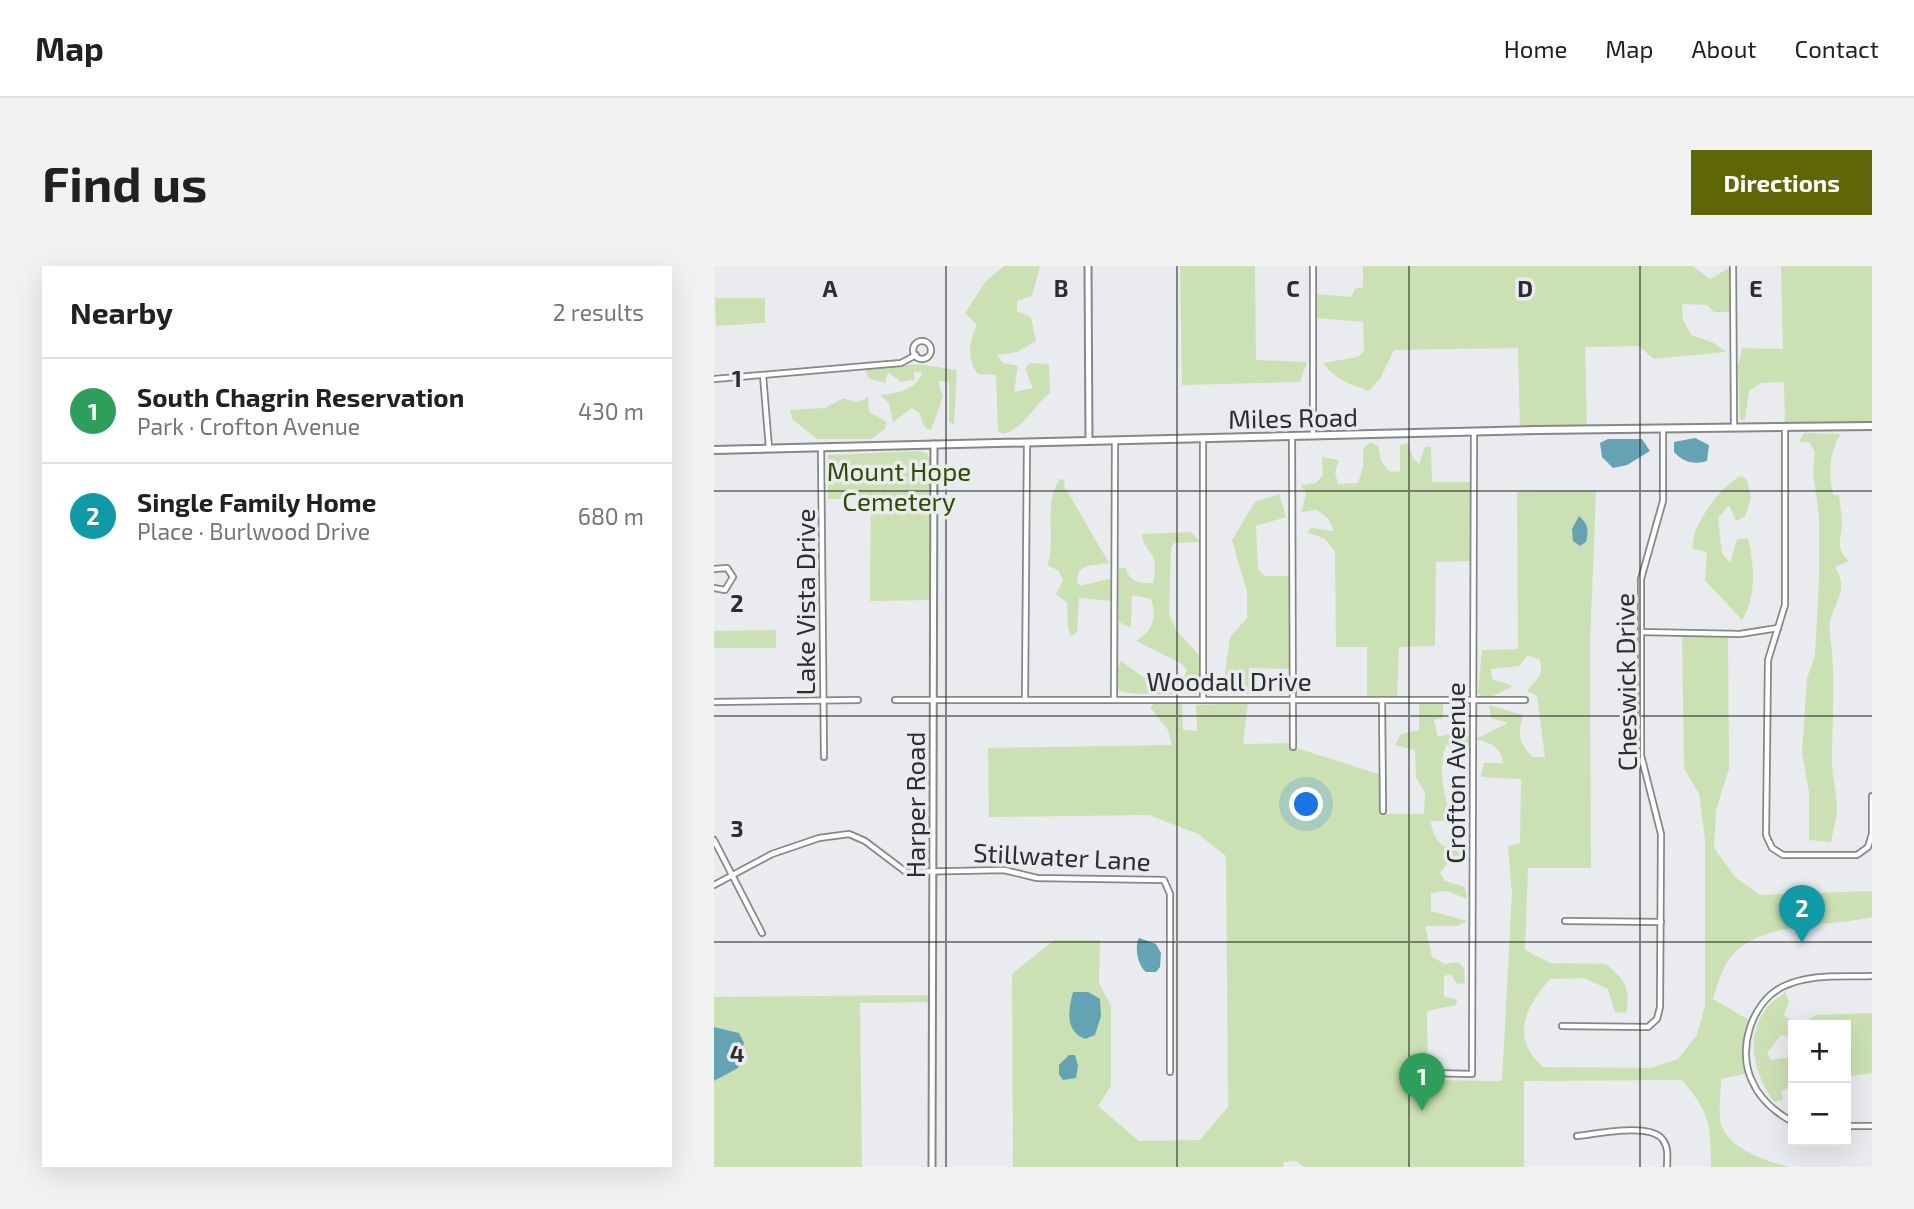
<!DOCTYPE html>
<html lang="en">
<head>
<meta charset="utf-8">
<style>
  :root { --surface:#fff; --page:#f2f2f2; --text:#202124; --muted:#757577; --line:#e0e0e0; --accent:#5e6606 }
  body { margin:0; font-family:"Exo 2",sans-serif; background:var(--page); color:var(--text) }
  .controls { position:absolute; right:21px; bottom:21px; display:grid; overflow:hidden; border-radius:0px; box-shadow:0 7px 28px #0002 }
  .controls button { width:63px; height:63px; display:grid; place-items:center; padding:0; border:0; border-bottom:2px solid var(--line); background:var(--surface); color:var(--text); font:35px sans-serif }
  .you { position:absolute; left:593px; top:539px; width:24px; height:24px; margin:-18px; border:5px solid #fff; border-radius:50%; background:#1a73e8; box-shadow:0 0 0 10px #1a73e833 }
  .badge { display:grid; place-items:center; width:46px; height:46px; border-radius:50%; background:var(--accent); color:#fff; font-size:23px; font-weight:700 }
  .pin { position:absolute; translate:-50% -58px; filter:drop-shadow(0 2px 4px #0008) }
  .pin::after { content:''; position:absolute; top:37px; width:24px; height:21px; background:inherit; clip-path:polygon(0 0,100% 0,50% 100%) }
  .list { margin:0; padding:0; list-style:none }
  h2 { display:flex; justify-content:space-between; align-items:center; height:91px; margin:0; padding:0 28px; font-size:30px }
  h2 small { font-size:23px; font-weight:400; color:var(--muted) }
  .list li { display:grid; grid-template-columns:46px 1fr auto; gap:21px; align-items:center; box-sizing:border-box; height:105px; padding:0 28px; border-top:2px solid var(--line) }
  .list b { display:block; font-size:26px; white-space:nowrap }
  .list p { margin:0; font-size:23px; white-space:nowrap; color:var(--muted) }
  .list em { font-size:23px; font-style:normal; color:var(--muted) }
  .map { position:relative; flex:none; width:1158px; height:901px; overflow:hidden; border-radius:0px }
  header { display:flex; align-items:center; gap:42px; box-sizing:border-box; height:98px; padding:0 35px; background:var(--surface); border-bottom:2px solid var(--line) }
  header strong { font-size:33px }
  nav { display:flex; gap:38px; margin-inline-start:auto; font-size:24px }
  .intro { display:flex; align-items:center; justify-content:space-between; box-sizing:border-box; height:168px; padding:0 42px }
  h1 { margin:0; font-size:49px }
  .button { padding:18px 32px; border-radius:0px; background:var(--accent); color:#fff; font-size:24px; font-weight:700 }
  main { display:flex; gap:42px; padding:0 42px }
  aside { flex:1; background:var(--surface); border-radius:0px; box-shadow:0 7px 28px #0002 }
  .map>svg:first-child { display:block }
  .green { fill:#cbe1b3 }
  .water { fill:#63a3b3 }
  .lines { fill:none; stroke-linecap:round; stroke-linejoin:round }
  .minor-casing { stroke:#858789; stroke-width:8 }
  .tertiary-casing { stroke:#858789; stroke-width:9 }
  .secondary-casing { stroke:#858789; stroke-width:10 }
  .minor { stroke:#fff; stroke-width:4.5 }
  .tertiary { stroke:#fff; stroke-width:5 }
  .secondary { stroke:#fff; stroke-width:6 }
  .grid { fill:none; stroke:#2c2d2e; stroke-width:2; stroke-opacity:0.55 }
  .labels { text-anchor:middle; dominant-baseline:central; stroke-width:7; stroke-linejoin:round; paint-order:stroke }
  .street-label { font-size:26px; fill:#2c2d2e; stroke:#e9ebee }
  .park-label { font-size:26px; fill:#324c00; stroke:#e9ebee }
  .grid-label { font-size:23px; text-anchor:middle; font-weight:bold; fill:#2c2d2e; stroke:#e9ebee; stroke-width:7; stroke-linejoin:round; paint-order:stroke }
</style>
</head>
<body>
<header>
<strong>Map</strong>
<nav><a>Home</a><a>Map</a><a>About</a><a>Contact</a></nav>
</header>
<div class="intro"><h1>Find us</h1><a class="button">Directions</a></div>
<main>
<aside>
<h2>Nearby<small>2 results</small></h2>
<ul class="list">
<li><span class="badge" style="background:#2e9e5b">1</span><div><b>South Chagrin Reservation</b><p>Park · Crofton Avenue</p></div><em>430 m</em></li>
<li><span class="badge" style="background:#0f9aa8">2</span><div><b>Single Family Home</b><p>Place · Burlwood Drive</p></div><em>680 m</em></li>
</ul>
</aside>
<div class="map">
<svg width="1158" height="901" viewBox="0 0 1158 901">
  <rect width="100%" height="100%" fill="#e9ebee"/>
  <g class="green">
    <path d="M290,0H326L318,30L303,35V45L317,51L322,75L303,86L283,89L289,97L304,100L300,126L319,122L311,103L315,97L335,98L336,127C318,140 312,162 289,168L284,165L282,109L264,108C252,93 255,75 263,59L251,47L272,15Z"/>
    <polygon points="466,0 541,0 542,94 593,96 586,116 468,119"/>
    <path d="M649,0H979L996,13L1015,2L1016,46H1000L993,39L968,38L969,54L977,69L1000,77L1012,86L940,93L925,80L871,81L873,165H806L804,82L680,84L666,113L655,125C636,118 622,114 609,97L644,91L650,85L649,56L602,52V28L637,31L641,23L649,21Z"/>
    <polygon points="1067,0 1158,0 1158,160 1071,160 1070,116 1047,117 1035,125 1031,153 1026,154 1024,101 1028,82 1069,83"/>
    <polygon points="1,32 51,32 51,57 2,60"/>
    <path d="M204,98L243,104L240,159L235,155V116L224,115L229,131L217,164L211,162L205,147L198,142L179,156L175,137L166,129C184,127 203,124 208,106H200V114L187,116L174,106L171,117L155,113L151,103Z"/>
    <path d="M154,130L155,146L173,156L171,163L157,173H103L78,153L76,144L111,142L130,132C140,137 146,138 154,130Z"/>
    <path d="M1090,167L1127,168C1114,188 1115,206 1119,229H1125C1126,239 1128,249 1128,259C1127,274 1121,283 1135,295L1121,301C1139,330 1112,340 1116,367C1122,410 1118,452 1118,496C1118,510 1122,524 1123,539C1124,550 1119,564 1117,576L1095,574V526L1088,487L1093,412L1101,390L1105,313V250L1099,205L1101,186L1095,176H1085Z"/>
    <polygon points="656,176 664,180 667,195 675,205 686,206 686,179 694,177 699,192 705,198 711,181 717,181 718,216 760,216 760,295 722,296 721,380 685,381 683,434 653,434 653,381 622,381 621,285 611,273 593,266 597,262 620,265 614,252 603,244 587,246 592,228 587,219 602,217 609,209 608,191 625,194 621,206 624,218 644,217 649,201 649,183"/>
    <polygon points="204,185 213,187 216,194 216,334 156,335 157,233 114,233 114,189"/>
    <path d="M1027,210L1033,214L1037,232L1031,251L1022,255L1015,239L1004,252L1008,287L1016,297L1023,273L1034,272C1040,299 1043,330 1028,354L991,314L993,286L979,283C975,262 1008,218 1027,210Z"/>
    <path d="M346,213L351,214L350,220L395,297L373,300L365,305L363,315L366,320L398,312L399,335L365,332L363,366L357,370L354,362L353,337L342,328L349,315L345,305L334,299C342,271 329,236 346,213Z"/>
    <path d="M882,225L876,379L877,602H814L811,684L836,697L892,698C911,714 917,722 912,747L901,746L894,723L870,712L836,713C811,742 796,771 829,801L937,802L964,793L983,769L991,740V573L985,528L970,502L968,366L1014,368L1015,503L1002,544L1000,582L1022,612L1046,629L1158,625V651C1112,662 1034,653 1010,702C1005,712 1002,723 999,733L1038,756L1033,783L1035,807L1007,813C1007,826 1004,844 1007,858C1014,883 1053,895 1075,901H997C997,859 996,847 968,814L810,815V901H590L582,895L570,896L569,901H299L298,708L340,674H386L385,717L397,740V820L384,840L425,875L486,874L514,841L512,590L484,568L435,549L275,551L274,482L458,479L454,464L436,441L439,438L468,437L469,464L483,465L482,439L534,437L529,478L579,477V481L668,509L669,548H710L711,526L702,512L701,484L681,479L687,468L705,464V438L729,437V452L720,454L724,471L746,465L742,455L754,461L756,480L732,479C724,504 729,524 736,548L729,555H716C721,572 723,581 741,582L749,591L732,599L726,607L731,615L751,621L753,633L733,625L717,627V645L753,655L743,660H711L718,691L731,698L744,696L750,702L751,717L743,718L737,708L730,710V730L743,734L742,739L713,745L714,814L788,815L798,627L794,580L806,577L807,513L767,511L770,497H789C786,480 778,478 762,473L794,457L777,452L775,439L809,449C803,469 805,476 818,491H831L823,430L813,425C822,413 830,411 826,394L814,389L805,400L777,403L778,413L799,420L779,430H767L764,427L768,384L804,383L803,226Z"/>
    <polygon points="565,228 572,251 542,260 544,303 550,310 578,310 578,403 535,402 539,428 508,427 516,371 533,352 533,326 518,274 541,236"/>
    <path d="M477,266L487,276L460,277L457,282L455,349L463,365L486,390L485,422C473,431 422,429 405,425L403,404L407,395L432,413H469L473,404L468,398L422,375C439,365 443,352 437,333L418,329L417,362L405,356L404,302H412C416,317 426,317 439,317C447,283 430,289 428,268Z"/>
    <polygon points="62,364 62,382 0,382 0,365"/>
    <path d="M1071,726L1075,736L1070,749L1085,759H1079V780L1076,772L1067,769L1053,787L1057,794L1079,791V820L1067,825L1069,834L1060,836C1039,807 1030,770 1054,740C1058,735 1066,731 1071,726Z"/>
    <polygon points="218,729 217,736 146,737 148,901 0,901 0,815 24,802 25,767 0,761 0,731"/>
    <polygon points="1158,747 1158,807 1132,811 1132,759 1087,759 1102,749"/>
  </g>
  <g class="water">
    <path d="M981,172L995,179L993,195C980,199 969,196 960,186V176Z"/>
    <polygon points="894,173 928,173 936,185 913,199 899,202 888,191 886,177"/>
    <path d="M865,250C874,258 875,264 872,276L866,280L859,275L858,263Z"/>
    <path d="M425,672L442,678L447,687L446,701L442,706H432C424,700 420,681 425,672Z"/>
    <path d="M359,726H374L386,733L387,750L381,769L371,773C351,765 354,745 359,726Z"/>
    <polygon points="0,761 25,767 30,777 24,802 0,815"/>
    <polygon points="355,789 361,789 364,800 362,812 349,814 345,808 345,799"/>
  </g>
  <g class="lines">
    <defs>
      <g id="minor">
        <polyline points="1019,0 1020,161"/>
        <circle cx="208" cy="84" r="9"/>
        <polyline points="49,109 55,182"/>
        <polyline points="0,113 187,97 202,89"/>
        <polyline points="1071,161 1071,339 1054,394 1052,569 1058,582 1069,589 1143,589 1154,581 1158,568 1158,530"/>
        <polyline points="599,169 599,0"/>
        <polyline points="578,171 579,481"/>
        <polyline points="489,173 489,433"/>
        <polyline points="107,182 110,491"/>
        <polyline points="0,303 13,302 19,311 11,324 0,322"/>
        <polyline points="927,366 1026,368 1064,362"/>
        <polyline points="311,433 313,176"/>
        <polyline points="400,433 401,174"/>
        <polyline points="181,434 811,434"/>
        <polyline points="668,434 669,545"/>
        <polyline points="0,436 144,434"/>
        <polyline points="0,574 48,667"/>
        <polyline points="0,619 58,588 105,572 135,568 151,575 192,606 290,604 323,612 450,614 456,628 456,806"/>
        <polyline points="851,655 947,656"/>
        <polyline points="848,760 934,761 943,753 946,741 947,568 927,489 927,313 949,235 949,163"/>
        <polyline points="718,807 758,808 760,166"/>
        <path d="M1079,856C1062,847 1046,833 1038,815C1023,784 1037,737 1068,721C1096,707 1128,711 1158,710"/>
        <polyline points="1132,860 1158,860"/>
        <path d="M863,870C883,868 937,856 949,874C955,882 953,892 953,901"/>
      </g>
      <g id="tertiary">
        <polyline points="374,0 375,174"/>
        <polyline points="218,901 220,178"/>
      </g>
      <polyline id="secondary" points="0,184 823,164 1158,160"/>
    </defs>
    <use href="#minor" class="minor-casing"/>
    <use href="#tertiary" class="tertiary-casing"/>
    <use href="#secondary" class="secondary-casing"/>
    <use href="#minor" class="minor"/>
    <use href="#tertiary" class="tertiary"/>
    <use href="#secondary" class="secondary"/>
  </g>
  <path class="grid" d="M232,0V901M463,0V901M695,0V901M926,0V901M0,225H1158M0,450H1158M0,676H1158"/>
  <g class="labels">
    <g class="street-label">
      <text transform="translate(579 151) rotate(-1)">Miles Road</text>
      <text transform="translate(90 336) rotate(-90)">Lake Vista Drive</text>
      <text x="515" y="414">Woodall Drive</text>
      <text transform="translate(911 416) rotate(-91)">Cheswick Drive</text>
      <text transform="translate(740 507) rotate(-90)">Crofton Avenue</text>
      <text transform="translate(200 539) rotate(-90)">Harper Road</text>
      <text transform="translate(348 590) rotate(3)">Stillwater Lane</text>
    </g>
    <g class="park-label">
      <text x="185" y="204">Mount Hope<tspan x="185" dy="30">Cemetery</tspan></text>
    </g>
  </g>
  <g class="grid-label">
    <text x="116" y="31">A</text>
    <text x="347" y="31">B</text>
    <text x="579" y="31">C</text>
    <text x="811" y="31">D</text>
    <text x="1042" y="31">E</text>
    <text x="23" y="121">1</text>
    <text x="23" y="346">2</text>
    <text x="23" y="571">3</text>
    <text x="23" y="796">4</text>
  </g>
</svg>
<div class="controls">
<button>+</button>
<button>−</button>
</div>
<div class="you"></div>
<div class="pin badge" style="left:708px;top:845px;background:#2e9e5b">1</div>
<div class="pin badge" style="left:1088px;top:677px;background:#0f9aa8">2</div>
</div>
</main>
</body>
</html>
